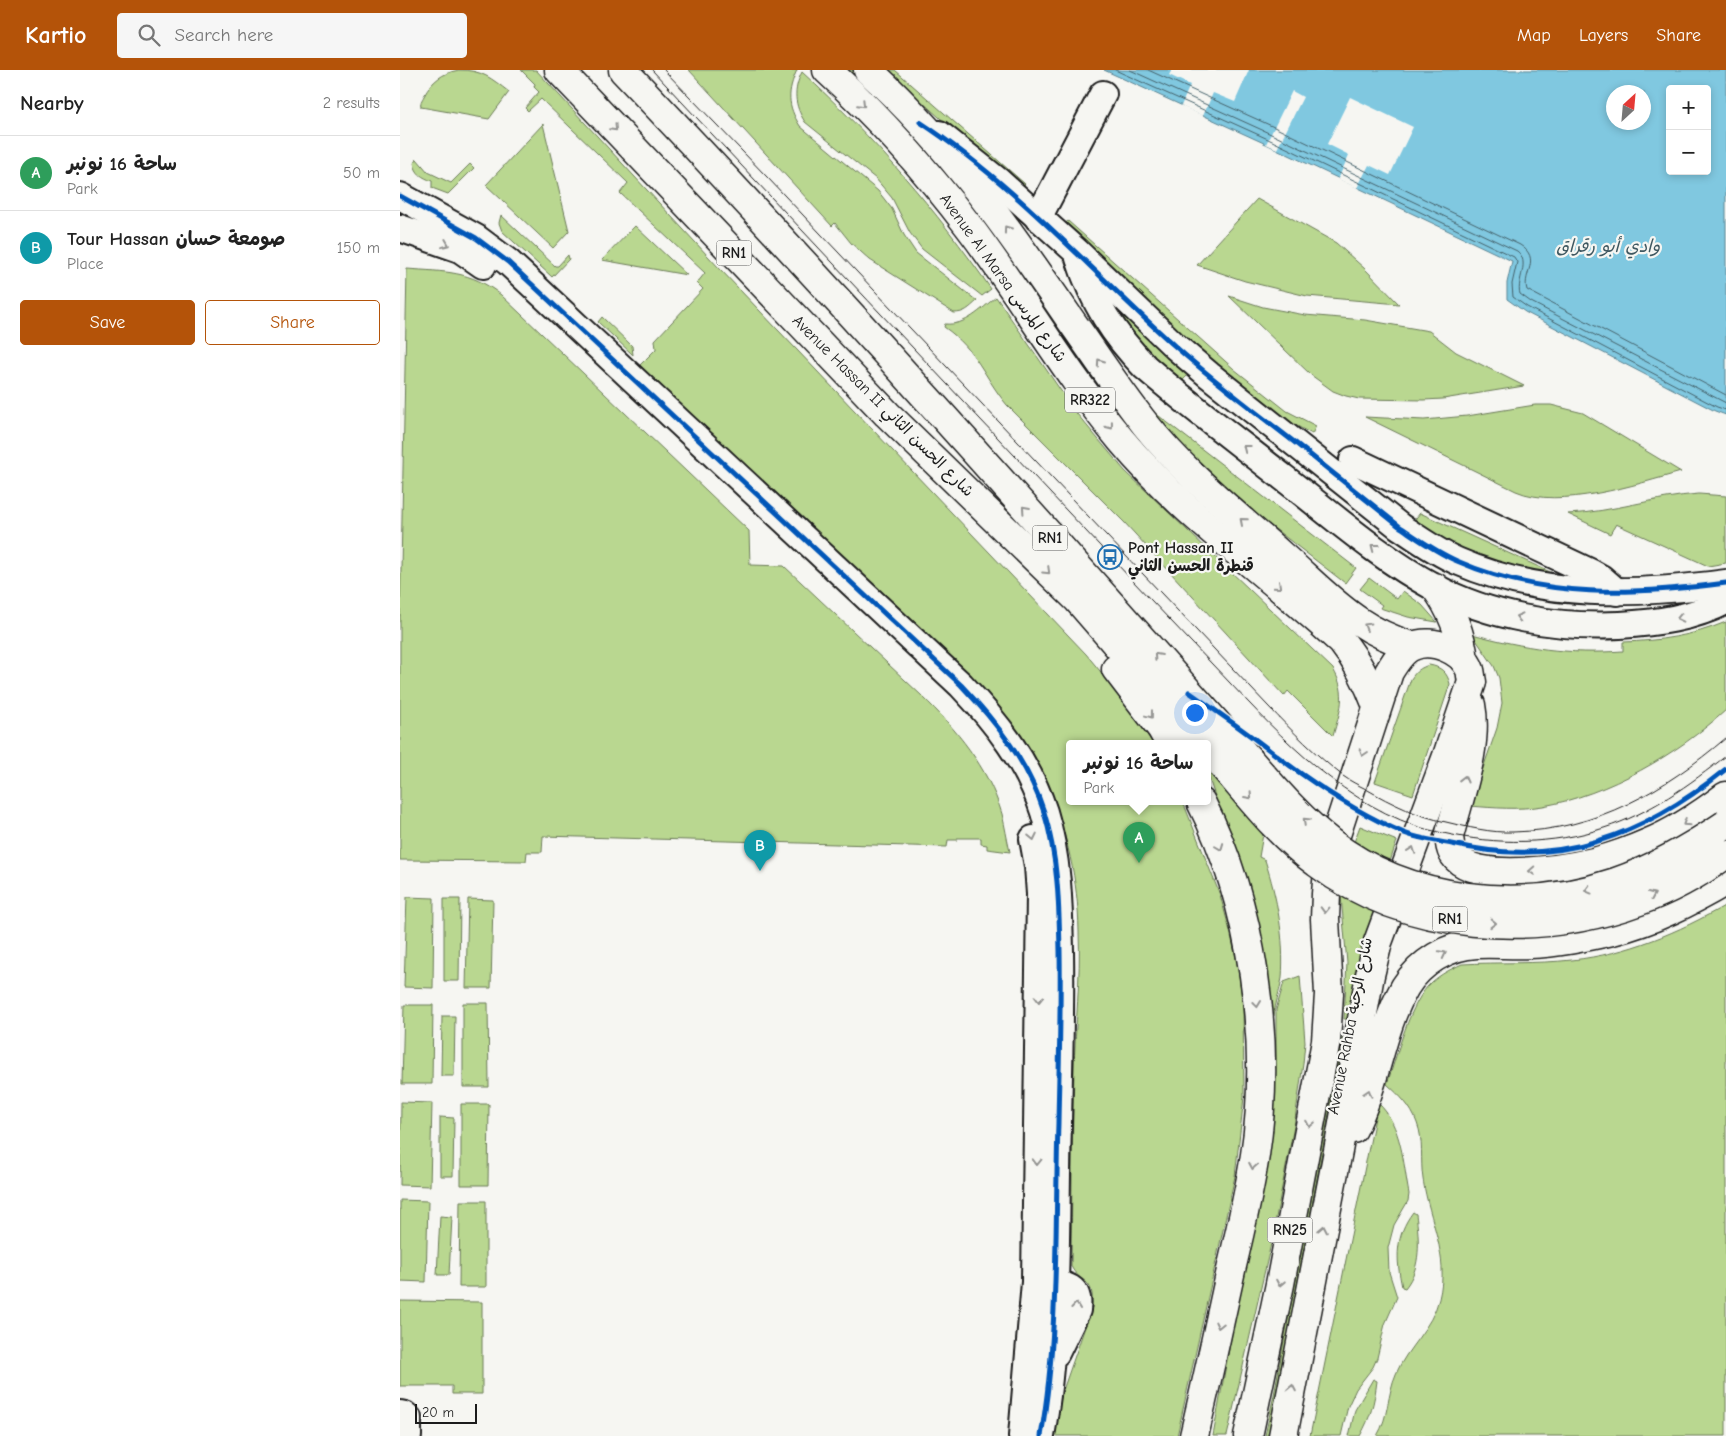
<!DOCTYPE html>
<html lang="en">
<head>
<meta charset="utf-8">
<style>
  :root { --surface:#fff; --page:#f6f6f6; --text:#222; --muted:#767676; --line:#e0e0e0; --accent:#b45309 }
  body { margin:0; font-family:"Comic Neue","Playpen Sans Arabic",sans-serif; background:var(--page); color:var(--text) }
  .controls { position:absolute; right:15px; top:15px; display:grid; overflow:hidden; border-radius:5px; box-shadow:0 2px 8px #0003 }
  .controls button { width:45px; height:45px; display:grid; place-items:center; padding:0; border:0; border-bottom:1px solid var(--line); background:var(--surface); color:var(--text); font:25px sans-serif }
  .compass { position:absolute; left:1206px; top:15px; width:45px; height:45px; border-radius:50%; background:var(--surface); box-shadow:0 2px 8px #0003; rotate:26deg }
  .scale { position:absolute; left:15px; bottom:12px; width:62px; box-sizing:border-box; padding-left:5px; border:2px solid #1c1c1c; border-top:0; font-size:14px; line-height:18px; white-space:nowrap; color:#1c1c1c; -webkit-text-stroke:4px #f6f6f2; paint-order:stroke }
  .you { position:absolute; left:794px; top:642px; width:18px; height:18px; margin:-12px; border:4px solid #fff; border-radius:50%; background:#1a73e8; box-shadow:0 0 0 8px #1a73e833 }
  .badge { display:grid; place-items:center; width:32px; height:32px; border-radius:50%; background:var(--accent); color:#fff; font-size:16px; font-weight:700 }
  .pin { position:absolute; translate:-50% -41px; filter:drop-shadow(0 1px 2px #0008) }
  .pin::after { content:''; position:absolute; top:26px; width:18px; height:15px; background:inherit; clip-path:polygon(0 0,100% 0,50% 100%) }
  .popup { position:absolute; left:666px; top:670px; width:145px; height:65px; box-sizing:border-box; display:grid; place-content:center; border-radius:5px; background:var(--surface); filter:drop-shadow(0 1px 4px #0005); font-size:16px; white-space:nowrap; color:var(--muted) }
  .popup b { font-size:19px; color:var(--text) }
  .popup::after { content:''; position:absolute; left:50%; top:100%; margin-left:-10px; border:10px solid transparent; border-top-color:var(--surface) }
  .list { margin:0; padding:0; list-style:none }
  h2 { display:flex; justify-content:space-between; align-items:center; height:65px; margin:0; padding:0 20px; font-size:21px }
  h2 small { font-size:16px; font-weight:400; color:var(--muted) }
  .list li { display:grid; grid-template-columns:32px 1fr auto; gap:15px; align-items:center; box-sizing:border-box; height:75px; padding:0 20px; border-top:1px solid var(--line) }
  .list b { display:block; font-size:19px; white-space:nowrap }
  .list p { margin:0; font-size:16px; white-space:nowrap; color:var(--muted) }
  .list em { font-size:16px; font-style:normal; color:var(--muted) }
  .actions { display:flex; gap:10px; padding:15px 20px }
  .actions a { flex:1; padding:11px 0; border:1px solid var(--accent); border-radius:5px; text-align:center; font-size:18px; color:var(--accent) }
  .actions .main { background:var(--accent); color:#fff }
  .icon { flex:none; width:28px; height:28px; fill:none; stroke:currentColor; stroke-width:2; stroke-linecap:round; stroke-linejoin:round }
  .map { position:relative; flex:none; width:1326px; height:1366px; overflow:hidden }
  header { display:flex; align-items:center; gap:30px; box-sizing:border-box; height:70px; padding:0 25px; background:var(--accent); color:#fff }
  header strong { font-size:24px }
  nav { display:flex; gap:28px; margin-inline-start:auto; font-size:18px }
  .search { width:350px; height:45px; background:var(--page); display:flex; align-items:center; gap:12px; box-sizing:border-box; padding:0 18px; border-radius:5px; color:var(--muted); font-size:19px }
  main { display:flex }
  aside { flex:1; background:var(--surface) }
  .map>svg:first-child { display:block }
  .green { fill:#b9d790; stroke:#6a7a56 }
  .water { fill:#80c8e0; stroke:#588392; fill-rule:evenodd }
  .pier { fill:#f6f6f2 }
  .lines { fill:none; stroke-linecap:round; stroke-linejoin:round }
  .shore { stroke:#44616a; stroke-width:1 }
  .minor-casing { stroke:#1c1c1c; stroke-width:30 }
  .major-casing { stroke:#1c1c1c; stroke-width:31 }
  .highway-casing { stroke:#1c1c1c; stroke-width:31 }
  .minor { stroke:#f6f6f2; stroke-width:26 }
  .major { stroke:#f6f6f2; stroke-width:28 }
  .highway { stroke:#f6f6f2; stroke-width:28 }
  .tram { stroke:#1c1c1c; stroke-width:1 }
  .highway-bridge-casing { stroke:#1c1c1c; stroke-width:31; stroke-linecap:butt }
  .highway-bridge { stroke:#f6f6f2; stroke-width:28 }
  .cycleway-casing { stroke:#f6f6f2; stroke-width:8 }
  .cycleway { stroke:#0057b8; stroke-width:5 }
  .oneway { stroke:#949492 }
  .labels { text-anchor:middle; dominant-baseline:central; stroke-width:4.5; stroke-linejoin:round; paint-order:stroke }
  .shield { fill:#f6f6f2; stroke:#5d5d5c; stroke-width:1 }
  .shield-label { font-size:15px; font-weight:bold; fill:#1c1c1c }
  .street-label { font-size:16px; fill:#1c1c1c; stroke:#f6f6f2 }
  .poi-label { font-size:16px; font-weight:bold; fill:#1c1c1c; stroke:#f6f6f2; text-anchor:start }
  .water-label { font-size:18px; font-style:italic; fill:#3f5861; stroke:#f6f6f2 }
</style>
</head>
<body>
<header>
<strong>Kartio</strong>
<div class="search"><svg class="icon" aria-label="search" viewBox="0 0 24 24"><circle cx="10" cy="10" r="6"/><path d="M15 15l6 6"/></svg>Search here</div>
<nav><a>Map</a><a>Layers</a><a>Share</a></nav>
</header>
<main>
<aside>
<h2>Nearby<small>2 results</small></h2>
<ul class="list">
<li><span class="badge" style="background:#2e9e5b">A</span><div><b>ساحة 16 نونبر</b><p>Park</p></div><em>50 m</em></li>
<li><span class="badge" style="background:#0f9aa8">B</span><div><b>Tour Hassan صومعة حسان</b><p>Place</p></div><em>150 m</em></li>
</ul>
<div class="actions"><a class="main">Save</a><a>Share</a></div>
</aside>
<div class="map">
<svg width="1326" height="1366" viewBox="0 0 1326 1366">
  <rect width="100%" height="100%" fill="#f6f6f2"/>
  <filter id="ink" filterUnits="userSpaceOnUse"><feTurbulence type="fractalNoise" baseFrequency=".02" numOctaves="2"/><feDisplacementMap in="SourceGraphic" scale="10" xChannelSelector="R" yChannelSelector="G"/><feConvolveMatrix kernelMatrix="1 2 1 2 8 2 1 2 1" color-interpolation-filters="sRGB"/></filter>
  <g filter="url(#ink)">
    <g class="green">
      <path d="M59,0C82,0 91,8 109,22L89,49L21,37C20,32 22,30 24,26C32,11 42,3 59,0Z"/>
      <path d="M121,0H136L320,199L686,584L728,635L753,674H670V732H783L820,825L830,861L838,898L843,935L844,1027L835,1106L777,1366H653L662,1323L692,1237C695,1206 679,1214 671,1196C672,1131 672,1066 674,1002C675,955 681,908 679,861C678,810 667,764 648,717L367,418L240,295L256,279L255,270L303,219L297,213L305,203L220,123L228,113L141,29L128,41L125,38L139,22L134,17L135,14Z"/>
      <path d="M289,0H397C387,22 387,35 400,56L478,121L492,139L504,165L516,183L577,231C569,238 565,243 554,243L470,190L451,173L435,153L432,156Z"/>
      <polygon points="443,0 453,0 507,54 608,176 601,180"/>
      <polygon points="486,0 495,0 625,114 620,119"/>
      <path d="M402,2C475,69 535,138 591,219L582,226L522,179L510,163L492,128L476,109L405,52C394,35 393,20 402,2Z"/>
      <polygon points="143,54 169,161 153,178 86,115"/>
      <path d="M17,89L28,102L51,113L70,94L74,98L48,124L32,118V111C22,107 16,104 14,93Z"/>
      <polygon points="857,129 936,173 965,199 999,234 907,226 845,211 797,195"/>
      <polygon points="101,145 155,196 158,196 168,185 169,189 152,207 102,161 99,153"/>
      <polygon points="668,151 834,299 887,341 916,356 912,364 882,348 828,309 663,155"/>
      <polygon points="235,156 287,205 202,190"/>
      <polygon points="621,195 799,429 796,432 732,367 614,200"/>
      <path d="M7,199C45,202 70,200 101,225L349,461L350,495L384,496L522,626C556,659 588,697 602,744C605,756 607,769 610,782L587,779V775L581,774V768H557V770H548L547,777L143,766L142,782H127L126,791L0,790V549Z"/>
      <polygon points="704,223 791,302 781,312 737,272"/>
      <polygon points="829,226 863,237 905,245 965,250 1029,261 1056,282 1124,316 1043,329 1024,330 959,329 946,326 933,321 911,305"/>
      <path d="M596,227L677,344L725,401L933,599C948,625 940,640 933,666L888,621L884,626L724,452L607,335C583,306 578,281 544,257L545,254C566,256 581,239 596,227Z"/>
      <polygon points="202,247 232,276 233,285 198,252"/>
      <path d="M1135,335H1151L1183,343L1281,402C1237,414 1159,440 1116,421L965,347L1024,350L1067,346Z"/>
      <polygon points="746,336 956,498 945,513 831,425 794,392"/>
      <path d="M1299,424L1326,426V493L1308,496L1216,454L1210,464L1168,444C1213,442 1254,427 1299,424Z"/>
      <polygon points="1020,443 1159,506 1163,499 1172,510 1077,489 1013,452"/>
      <polygon points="969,508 997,529 1003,521 1022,535 1037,552 1008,547 980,538 982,535 960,519"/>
      <path d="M1326,552V640C1278,684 1207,725 1143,736C1119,740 1094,738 1070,736L1097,658L1102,633L1099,608L1094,596L1072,564C1125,578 1168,585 1223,581V572C1259,571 1292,566 1326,552Z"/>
      <path d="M1029,595C1041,597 1047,602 1050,614L1013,725L975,712L1011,609C1016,601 1020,598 1029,595Z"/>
      <path d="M808,702L863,764L859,787L865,790C877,828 885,868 882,908C880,921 875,933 874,946L868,947L832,775L808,706Z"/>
      <polygon points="960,756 997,771 988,797 950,783"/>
      <polygon points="941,826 975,843 957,898 947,949 944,949 947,893"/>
      <polygon points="7,827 34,828 33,918 4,917"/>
      <polygon points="44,829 60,829 59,911 44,911"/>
      <polygon points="68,829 93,830 91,918 66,918"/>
      <path d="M1326,835V1366H977C989,1346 987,1325 996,1304C1007,1277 1032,1258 1039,1229C1050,1185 1029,1151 1023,1109C1020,1090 1024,1071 1017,1053C1011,1036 1000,1026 987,1014C997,986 1010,931 1032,912C1041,904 1051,899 1062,894C1098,892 1136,894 1172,890C1227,884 1279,862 1326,835Z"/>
      <polygon points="900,906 905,972 903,994 894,1056 870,1178 827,1366 813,1366 871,1051 876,995 876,940 884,912"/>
      <polygon points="63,933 88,933 89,1017 63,1017"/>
      <polygon points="4,935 33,935 32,1014 2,1014"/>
      <polygon points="42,946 55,946 54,1006 41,1006"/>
      <polygon points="940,968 943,968 877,1326 869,1366 865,1366 874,1325"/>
      <polygon points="1,1032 32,1033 30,1116 0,1115"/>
      <path d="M978,1033C1002,1055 1003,1093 1009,1124L1008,1131L994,1155L988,1178L989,1202L997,1227L985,1254L977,1288L973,1297L956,1319L948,1336L941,1366H910Z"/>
      <polygon points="61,1034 89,1034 88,1115 61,1115"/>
      <polygon points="40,1047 54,1048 53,1106 40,1106"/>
      <polygon points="0,1130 28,1131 26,1212 0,1211"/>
      <polygon points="60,1131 86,1131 86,1217 59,1217"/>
      <path d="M1013,1142L1016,1144C1019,1169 1022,1197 1005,1218L1002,1217C996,1189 995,1166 1013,1142Z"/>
      <polygon points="40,1146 52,1147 49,1205 37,1205"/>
      <polygon points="0,1231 82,1232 82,1324 52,1324 52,1316 0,1316"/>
      <path d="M973,1309L977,1311C974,1334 971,1346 960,1366H949L955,1340Z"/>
    </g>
    <path class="water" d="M704,0H1326V345L1315,341L1125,242L1107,229V213L1112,191L866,74ZM1270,19H1307V101H1270ZM1214,22H1244V52H1214Z"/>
    <g class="pier">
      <polygon points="772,0 849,0 835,32 813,23 803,46 781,36 790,15 769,5"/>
      <polygon points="892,21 903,27 877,79 866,74"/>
      <polygon points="950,27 1013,57 990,105 969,95 957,118 938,109 949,85 927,74"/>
    </g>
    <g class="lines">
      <g class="shore">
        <polyline points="715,0 868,69 1114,187 1117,192 1112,214 1113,227 1127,237 1317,337 1326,340"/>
        <path d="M730,0L871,64L1117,181C1131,192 1116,210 1120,224L1131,232L1326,333"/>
        <path d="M748,0L874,57L1120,175C1142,189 1122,203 1127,220L1326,325"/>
      </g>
      <defs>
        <g id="minor">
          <path d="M539,64L598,111L677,182L776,277L809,305L999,456C1017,468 1036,482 1057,491C1144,529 1234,525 1326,513"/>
          <path d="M0,126L76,168L108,192L561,615C596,652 628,692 644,742C658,788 659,833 660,881C661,938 659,996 658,1053C655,1158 659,1263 641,1366"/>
          <polyline points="638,148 703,24"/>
          <polyline points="0,158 60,179 83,195"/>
          <path d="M679,188C693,232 713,264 745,297C790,336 837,371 884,408C932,445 979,487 1034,517C1090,547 1156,558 1220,555C1256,553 1293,548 1326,531"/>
          <polyline points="953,390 1192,503 1201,508 1217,522"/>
          <path d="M638,1212C659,1215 681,1212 677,1240L656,1283"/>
          <polyline points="0,1344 5,1345 8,1348 8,1366"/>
          <polyline points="622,1366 635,1212 640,824 638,796 633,769"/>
        </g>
        <g id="major">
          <path d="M427,0C480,48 527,101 570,158C622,227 666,304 721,370C785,447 869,504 942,572C958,592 968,612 977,636"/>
          <path d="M468,0C549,73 611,163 672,252C696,286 719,321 745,354C784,403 834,443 881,485C907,507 932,534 960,552C976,563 993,570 1011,576"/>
        </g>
        <g id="highway">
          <polyline points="159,0 487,344 678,530 803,674"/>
          <path d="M223,0C432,219 634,447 835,674"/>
          <path d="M1035,517C1051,539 1061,562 1064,590"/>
          <polyline points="716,599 761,658 770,674"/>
          <path d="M1071,635C1079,677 1059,726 1049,767C1050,773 1050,780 1054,785C1073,814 1164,799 1194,792C1212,787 1230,781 1248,773C1276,762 1302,744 1326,726"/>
          <path d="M953,1059C976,1015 980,961 1005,917C1020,893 1048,875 1077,874C1095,873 1112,875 1130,874C1158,873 1185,867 1212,861C1253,851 1290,832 1326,811"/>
          <path d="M794,1366C807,1311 819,1255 831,1200C840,1162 849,1124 855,1085C872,973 853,834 801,732"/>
          <path d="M848,1366L880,1214L926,971L929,924L925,849L926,824L928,800L936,765L989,602C995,592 1002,580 1013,576C1032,568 1063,580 1070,600C1071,603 1071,608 1072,612L1047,686L978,872L970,905L938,1081L883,1366"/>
        </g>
      </defs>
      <use href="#minor" class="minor-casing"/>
      <use href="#major" class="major-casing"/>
      <use href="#highway" class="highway-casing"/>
      <use href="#minor" class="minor"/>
      <use href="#major" class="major"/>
      <use href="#highway" class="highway"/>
      <g class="tram">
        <path d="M252,0C396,154 540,307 685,460C727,505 770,550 812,594C872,657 932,726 1016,756C1024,759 1034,761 1043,763C1096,775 1152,775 1204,758C1249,744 1290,714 1326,686"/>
        <path d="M264,0L367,107L868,636C892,661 916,685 943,706C950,711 958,715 966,719C992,734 1017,746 1046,752C1067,757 1091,763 1113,762C1197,760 1263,721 1326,668"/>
      </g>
      <defs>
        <g id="highway-bridge">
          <path d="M835,674C865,707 894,744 930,772C1008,833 1123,844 1216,812C1255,798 1292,777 1326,754"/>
          <path d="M817,689C848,725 878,765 917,793C1007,861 1136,869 1239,831C1270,820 1300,803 1326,784"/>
        </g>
      </defs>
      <use href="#highway-bridge" class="highway-bridge-casing"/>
      <use href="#highway-bridge" class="highway-bridge"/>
      <defs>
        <g id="cycleway">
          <path d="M520,52C616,115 692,202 777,278C815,312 857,343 898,375C932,402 965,429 999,456C1017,468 1036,482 1057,491C1144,529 1234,525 1326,513"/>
          <path d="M0,126L76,168L108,192L561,615C596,652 628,692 644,742C658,788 659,833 660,881C661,938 659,996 658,1053C655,1158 659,1263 641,1366"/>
          <path d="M789,622C809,636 829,650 848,664C866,677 884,692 903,705C934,727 969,748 1004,763C1019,769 1037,771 1052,774C1159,799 1243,766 1326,699"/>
        </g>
      </defs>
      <use href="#cycleway" class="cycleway-casing"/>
      <use href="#cycleway" class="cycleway"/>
    </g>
    <defs><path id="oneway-chevron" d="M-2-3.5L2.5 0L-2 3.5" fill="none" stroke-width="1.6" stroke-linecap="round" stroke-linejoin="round" transform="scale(1.25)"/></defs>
    <g class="oneway">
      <use href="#oneway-chevron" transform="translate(462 34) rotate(45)"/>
      <use href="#oneway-chevron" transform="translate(214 58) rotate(46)"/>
      <use href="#oneway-chevron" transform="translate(607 159) rotate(-126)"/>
      <use href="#oneway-chevron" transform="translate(46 174) rotate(22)"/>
      <use href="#oneway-chevron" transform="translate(700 292) rotate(-125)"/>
      <use href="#oneway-chevron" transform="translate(710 356) rotate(52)"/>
      <use href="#oneway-chevron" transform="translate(846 378) rotate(-142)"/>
      <use href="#oneway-chevron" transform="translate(625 439) rotate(-132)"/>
      <use href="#oneway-chevron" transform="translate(843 451) rotate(-139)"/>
      <use href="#oneway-chevron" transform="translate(974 477) rotate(-142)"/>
      <use href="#oneway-chevron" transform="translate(647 501) rotate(44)"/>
      <use href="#oneway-chevron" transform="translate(878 516) rotate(41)"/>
      <use href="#oneway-chevron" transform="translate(1119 547) rotate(-166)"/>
      <use href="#oneway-chevron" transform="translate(1280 548) rotate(167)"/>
      <use href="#oneway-chevron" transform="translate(967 556) rotate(-149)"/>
      <use href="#oneway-chevron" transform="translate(757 586) rotate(-132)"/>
      <use href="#oneway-chevron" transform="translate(750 645) rotate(53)"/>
      <use href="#oneway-chevron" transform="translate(963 683) rotate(108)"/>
      <use href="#oneway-chevron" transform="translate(1064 709) rotate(-76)"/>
      <use href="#oneway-chevron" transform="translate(849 726) rotate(48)"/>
      <use href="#oneway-chevron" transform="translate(906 751) rotate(-136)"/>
      <use href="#oneway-chevron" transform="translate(1286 753) rotate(147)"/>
      <use href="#oneway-chevron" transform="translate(633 767) rotate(78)"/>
      <use href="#oneway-chevron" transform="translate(820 777) rotate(69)"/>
      <use href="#oneway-chevron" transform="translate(1012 780) rotate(-70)"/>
      <use href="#oneway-chevron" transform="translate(1132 801) rotate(177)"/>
      <use href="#oneway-chevron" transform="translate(1188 820) rotate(165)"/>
      <use href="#oneway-chevron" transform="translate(1252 825) rotate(-24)"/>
      <use href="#oneway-chevron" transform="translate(925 840) rotate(91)"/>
      <use href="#oneway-chevron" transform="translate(1093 853) rotate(2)"/>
      <use href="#oneway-chevron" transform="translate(1043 884) rotate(-27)"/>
      <use href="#oneway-chevron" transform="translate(639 929) rotate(91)"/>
      <use href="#oneway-chevron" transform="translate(857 934) rotate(83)"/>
      <use href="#oneway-chevron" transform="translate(968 1023) rotate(-72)"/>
      <use href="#oneway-chevron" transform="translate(910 1054) rotate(101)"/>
      <use href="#oneway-chevron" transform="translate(637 1092) rotate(91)"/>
      <use href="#oneway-chevron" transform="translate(853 1096) rotate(100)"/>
      <use href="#oneway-chevron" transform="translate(923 1159) rotate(-79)"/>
      <use href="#oneway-chevron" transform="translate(880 1213) rotate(101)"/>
      <use href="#oneway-chevron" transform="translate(676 1236) rotate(-84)"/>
      <use href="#oneway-chevron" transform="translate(819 1255) rotate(103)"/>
      <use href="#oneway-chevron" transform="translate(892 1318) rotate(-79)"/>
    </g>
  </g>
  <defs>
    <symbol id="bus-ring" viewBox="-11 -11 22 22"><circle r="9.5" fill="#f6f6f2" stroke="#1f6fb2" stroke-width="1.5"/><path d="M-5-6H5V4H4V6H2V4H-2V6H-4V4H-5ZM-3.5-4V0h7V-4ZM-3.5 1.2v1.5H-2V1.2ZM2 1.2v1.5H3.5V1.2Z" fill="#1f6fb2"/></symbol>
  </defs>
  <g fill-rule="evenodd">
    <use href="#bus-ring" x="696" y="473" width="28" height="28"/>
  </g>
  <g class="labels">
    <g class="shield">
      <rect x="316.5" y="170.5" width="35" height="25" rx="4"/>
      <rect x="665" y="317.5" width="50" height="25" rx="4"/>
      <rect x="632.5" y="455.5" width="35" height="25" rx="4"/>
      <rect x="1032.5" y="836.5" width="35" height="25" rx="4"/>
      <rect x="867.5" y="1147.5" width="45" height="25" rx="4"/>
    </g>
    <g class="shield-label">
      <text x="334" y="183">RN1</text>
      <text x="690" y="330">RR322</text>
      <text x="650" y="468">RN1</text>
      <text x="1050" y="849">RN1</text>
      <text x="890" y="1160">RN25</text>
    </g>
    <g class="street-label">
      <text transform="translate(603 208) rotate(54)">Avenue Al Marsa شارع المرسى</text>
      <text transform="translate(483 336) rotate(45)">Avenue Hassan II شارع الحسن الثاني</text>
      <text transform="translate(950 956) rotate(-79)">Avenue Rahba شارع الرحبة</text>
    </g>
    <g class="poi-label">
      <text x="728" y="478">Pont Hassan II<tspan x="728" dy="18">قنطرة الحسن الثاني</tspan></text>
    </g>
    <g class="water-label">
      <text x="1208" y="176">وادي أبو رقراق</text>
    </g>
  </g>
</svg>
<div class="controls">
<button>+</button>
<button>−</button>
</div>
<svg class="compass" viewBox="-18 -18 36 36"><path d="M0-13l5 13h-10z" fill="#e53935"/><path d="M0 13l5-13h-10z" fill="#767676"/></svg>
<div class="scale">20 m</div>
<div class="you"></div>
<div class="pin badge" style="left:739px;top:793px;background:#2e9e5b">A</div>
<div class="popup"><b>ساحة 16 نونبر</b>Park</div>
<div class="pin badge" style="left:360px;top:801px;background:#0f9aa8">B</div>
</div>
</main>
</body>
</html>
